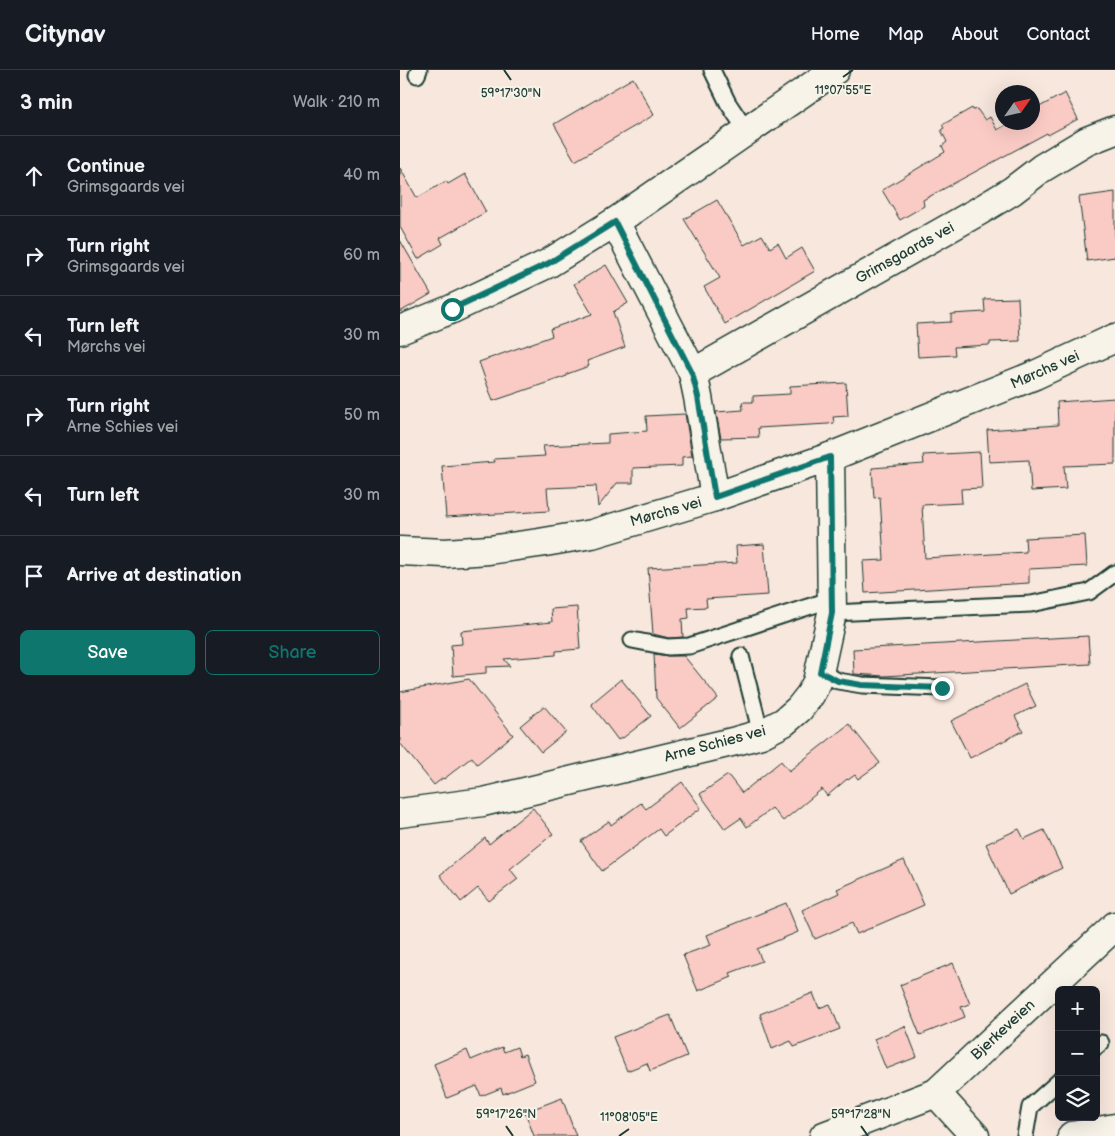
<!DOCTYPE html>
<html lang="en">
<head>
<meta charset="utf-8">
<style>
  :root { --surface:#171b24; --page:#20242c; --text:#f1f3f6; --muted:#9ea1a6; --line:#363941; --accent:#0f766e }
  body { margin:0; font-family:"Balsamiq Sans",sans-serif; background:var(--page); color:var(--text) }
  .controls { position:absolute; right:15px; bottom:15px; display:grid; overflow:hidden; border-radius:8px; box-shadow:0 5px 20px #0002 }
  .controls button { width:45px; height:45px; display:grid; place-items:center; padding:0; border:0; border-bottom:1px solid var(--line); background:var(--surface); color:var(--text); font:25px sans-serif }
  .compass { position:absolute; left:595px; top:15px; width:45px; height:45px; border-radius:50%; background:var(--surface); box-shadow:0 5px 20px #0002; rotate:56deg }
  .stop { position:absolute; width:15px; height:15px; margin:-11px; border:4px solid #0f766e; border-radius:50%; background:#fff }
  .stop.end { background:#0f766e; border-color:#fff; box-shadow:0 1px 5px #0008 }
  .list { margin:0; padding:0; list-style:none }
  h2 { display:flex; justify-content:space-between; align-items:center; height:65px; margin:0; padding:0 20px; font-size:21px }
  h2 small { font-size:16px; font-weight:400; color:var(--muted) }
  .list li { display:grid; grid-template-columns:32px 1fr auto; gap:15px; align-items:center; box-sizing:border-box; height:80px; padding:0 20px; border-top:1px solid var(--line) }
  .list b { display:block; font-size:19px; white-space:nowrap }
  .list p { margin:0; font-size:16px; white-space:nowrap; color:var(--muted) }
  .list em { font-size:16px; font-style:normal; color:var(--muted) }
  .actions { display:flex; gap:10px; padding:15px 20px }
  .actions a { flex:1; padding:11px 0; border:1px solid var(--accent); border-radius:8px; text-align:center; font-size:18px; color:var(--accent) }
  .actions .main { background:var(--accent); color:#fff }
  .icon { flex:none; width:28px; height:28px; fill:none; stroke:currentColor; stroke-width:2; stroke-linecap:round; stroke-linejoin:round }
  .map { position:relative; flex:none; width:715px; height:1066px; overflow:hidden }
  header { display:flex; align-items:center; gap:30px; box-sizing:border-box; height:70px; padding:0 25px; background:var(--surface); border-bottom:1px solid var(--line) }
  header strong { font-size:24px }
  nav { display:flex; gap:28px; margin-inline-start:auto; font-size:18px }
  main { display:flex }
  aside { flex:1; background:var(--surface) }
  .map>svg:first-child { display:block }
  .building { fill:#facac4; stroke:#1f3d34 }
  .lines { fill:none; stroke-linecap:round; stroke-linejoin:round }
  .service-casing { stroke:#1f3d34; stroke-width:19 }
  .minor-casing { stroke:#1f3d34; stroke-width:31 }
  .tertiary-casing { stroke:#1f3d34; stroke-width:31 }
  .service { stroke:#f7f3e8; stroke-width:15 }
  .minor { stroke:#f7f3e8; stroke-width:28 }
  .tertiary { stroke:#f7f3e8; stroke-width:28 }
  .route { stroke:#0f766e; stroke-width:6 }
  .ticks { fill:none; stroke:#1f3d34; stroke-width:2 }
  .labels { text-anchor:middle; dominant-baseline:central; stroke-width:4; stroke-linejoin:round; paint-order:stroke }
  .street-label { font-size:15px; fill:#1f3d34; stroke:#f7f3e8 }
  .ticks-label { font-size:12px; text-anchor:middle; fill:#1f3d34; stroke:#f7f3e8; stroke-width:4; stroke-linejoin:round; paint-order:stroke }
</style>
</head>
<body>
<header>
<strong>Citynav</strong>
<nav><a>Home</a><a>Map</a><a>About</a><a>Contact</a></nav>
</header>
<main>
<aside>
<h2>3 min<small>Walk · 210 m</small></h2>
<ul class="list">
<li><svg class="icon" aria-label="ahead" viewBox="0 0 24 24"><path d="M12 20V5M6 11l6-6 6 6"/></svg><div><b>Continue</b><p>Grimsgaards vei</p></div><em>40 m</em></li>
<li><svg class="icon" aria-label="right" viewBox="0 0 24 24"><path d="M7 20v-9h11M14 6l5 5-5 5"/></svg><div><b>Turn right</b><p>Grimsgaards vei</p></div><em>60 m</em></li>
<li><svg class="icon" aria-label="left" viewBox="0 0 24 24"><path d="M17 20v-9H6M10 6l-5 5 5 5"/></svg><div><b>Turn left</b><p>Mørchs vei</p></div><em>30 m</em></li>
<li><svg class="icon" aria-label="right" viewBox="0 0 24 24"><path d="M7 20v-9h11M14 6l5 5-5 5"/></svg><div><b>Turn right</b><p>Arne Schies vei</p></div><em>50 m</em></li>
<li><svg class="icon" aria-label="left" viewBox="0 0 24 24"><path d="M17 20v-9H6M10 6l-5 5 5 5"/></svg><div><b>Turn left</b></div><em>30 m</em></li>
<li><svg class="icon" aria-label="arrive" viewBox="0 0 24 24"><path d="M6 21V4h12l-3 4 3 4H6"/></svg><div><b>Arrive at destination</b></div></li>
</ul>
<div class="actions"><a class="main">Save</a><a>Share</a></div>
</aside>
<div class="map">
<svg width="715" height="1066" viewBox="0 0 715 1066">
  <rect width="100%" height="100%" fill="#f8e7dd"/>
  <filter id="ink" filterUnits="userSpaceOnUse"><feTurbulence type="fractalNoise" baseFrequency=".02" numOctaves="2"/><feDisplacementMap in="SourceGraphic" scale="10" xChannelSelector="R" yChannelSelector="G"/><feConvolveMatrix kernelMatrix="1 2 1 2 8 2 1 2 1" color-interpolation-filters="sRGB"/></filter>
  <g filter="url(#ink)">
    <g class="building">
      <polygon points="233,8 254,45 175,91 154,54"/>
      <polygon points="665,23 678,49 648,65 647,63 523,130 524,136 500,150 482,120 545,82 542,76 547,72 541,60 544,58 542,55 572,38 573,40 577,39 585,50 590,47 597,60 611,52 632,52 632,41"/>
      <polygon points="0,98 17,128 46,111 48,114 65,104 86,142 40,168 43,174 18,189 0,157"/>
      <polygon points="715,122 715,187 687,191 679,127"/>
      <polygon points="317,130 344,175 362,165 370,178 378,173 386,188 402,178 415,201 325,254 304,217 320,208 284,149"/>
      <polygon points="0,170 31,224 0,242"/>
      <polygon points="206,195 228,233 213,242 225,277 187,291 189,296 167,304 167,306 93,331 79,292 152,266 150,259 192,244 174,214"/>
      <polygon points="618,228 620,271 590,272 590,275 554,277 555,285 518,287 516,254 551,252 551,244 585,242 584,229"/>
      <polygon points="446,313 448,346 433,347 434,353 428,354 358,358 359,367 321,368 316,342 343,340 342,332 353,332 353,326 390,324 390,316"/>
      <polygon points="715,328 715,394 664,396 666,419 631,421 629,390 589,392 587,360 658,355 657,332"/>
      <polygon points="285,344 292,386 282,387 282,396 233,398 233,413 217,413 198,437 196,416 147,418 149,441 46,447 42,396 95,392 94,389 145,386 143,376 208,373 208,364 247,361 246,346"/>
      <polygon points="580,382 582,418 561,419 562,433 522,435 525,488 626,482 625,468 685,465 687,496 629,499 629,513 465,523 463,491 484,490 480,427 474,428 472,398 524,394 523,385"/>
      <polygon points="364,474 368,525 306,529 307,537 288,538 289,548 282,549 283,567 269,568 253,564 248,498 337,493 336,476"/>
      <polygon points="177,537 180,579 156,581 156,585 104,589 110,596 86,597 86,603 53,606 51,575 62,574 61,561 152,552 151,539"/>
      <polygon points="688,566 690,594 484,606 454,604 453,579"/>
      <polygon points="254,584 268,586 284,586 318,628 280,658 256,628"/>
      <polygon points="69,609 113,665 77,694 72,687 44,709 43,708 34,715 0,673 0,622"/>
      <polygon points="221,609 251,646 223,668 222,667 218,670 191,634"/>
      <polygon points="625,614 636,636 615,646 623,661 570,688 551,651"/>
      <polygon points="144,636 166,662 141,682 120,656"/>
      <polygon points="449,654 480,693 458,709 455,705 448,710 447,709 427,726 422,719 383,751 372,738 347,757 341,748 325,759 300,724 328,705 342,723 381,691 389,701"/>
      <polygon points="282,712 301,738 264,766 259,759 202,801 181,771 209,751 211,755 241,733 246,739"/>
      <polygon points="133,738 153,764 110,799 118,809 89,831 78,818 61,832 40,805 85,768 89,774"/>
      <polygon points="619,759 624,769 644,760 662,798 609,824 586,774"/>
      <polygon points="504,790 524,835 457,864 452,853 415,869 402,840 439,823 437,819"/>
      <polygon points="386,833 398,862 357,879 362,891 330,903 332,907 298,921 283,885 311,875 307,865"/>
      <polygon points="553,893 570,934 561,937 565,947 520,965 500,915"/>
      <polygon points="413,923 419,938 430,934 440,959 394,977 391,971 372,979 360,944"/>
      <polygon points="270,945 287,986 250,1001 247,993 227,1001 213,967"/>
      <polygon points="505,956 517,987 486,999 474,969"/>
      <polygon points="102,977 104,982 117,977 120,986 125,984 135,1011 103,1024 101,1018 81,1026 77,1016 47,1028 34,994 67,980 71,990"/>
      <polygon points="162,1028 176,1066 134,1066 125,1042"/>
    </g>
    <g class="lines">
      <defs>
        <g id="service">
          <polyline points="312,0 328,33 346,60"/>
          <polyline points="17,5 19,0"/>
          <polyline points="432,543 631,534 689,522 715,503"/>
          <polyline points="232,570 268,577 289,576 432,529"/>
          <polyline points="341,586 361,664"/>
          <polyline points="420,602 438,611 462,615 542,618"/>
          <polyline points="696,977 701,973"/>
          <polyline points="625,1066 630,1037 659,1011"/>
        </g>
        <g id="minor">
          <polyline points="215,152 293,303"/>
          <polyline points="0,260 52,239 149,193 215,152 435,0"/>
          <polyline points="315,427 298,327 293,303 579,141 612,121 642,98 687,71 715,60"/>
          <polyline points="0,481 45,483 89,480 139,473 192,464 315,427 430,387 635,305 715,268"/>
          <polyline points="0,743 83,732 336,671 361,664 384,652 399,639 410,625 417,612 432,543 430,387"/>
          <polyline points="575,1066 536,1023 715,856"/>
          <polyline points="672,1066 715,1058"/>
        </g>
        <polyline id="tertiary" points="424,1066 536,1023"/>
      </defs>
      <use href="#service" class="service-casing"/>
      <use href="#minor" class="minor-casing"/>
      <use href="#tertiary" class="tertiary-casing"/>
      <use href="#service" class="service"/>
      <use href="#minor" class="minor"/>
      <use href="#tertiary" class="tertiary"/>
    </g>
  </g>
  <g class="lines" filter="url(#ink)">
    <polyline class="route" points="52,239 149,193 215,152 292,303 298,327 315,427 430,387 432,543 420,602 438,611 462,615 542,618"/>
  </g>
  <path class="ticks" d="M104,0L111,10M443,7L453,0M106,1056L113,1066M461,1056L468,1066M219,1066L229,1059"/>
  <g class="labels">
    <g class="street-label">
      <text transform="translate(505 183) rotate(-29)">Grimsgaards vei</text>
      <text transform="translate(645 300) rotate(-24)">Mørchs vei</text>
      <text transform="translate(266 442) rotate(-16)">Mørchs vei</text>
      <text transform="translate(315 674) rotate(-15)">Arne Schies vei</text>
      <text transform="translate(603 960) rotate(-43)">Bjerkeveien</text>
    </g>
  </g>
  <g class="ticks-label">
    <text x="443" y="24">11°07'55"E</text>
    <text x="111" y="27">59°17'30"N</text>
    <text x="106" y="1048">59°17'26"N</text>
    <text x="461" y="1048">59°17'28"N</text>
    <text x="229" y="1051">11°08'05"E</text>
  </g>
</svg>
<div class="controls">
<button>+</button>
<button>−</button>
<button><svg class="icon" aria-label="layers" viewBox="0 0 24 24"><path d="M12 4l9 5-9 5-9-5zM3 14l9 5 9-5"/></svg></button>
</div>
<svg class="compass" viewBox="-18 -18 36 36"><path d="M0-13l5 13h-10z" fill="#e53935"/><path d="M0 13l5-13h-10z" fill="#9ea1a6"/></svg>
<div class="stop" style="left:52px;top:239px"></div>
<div class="stop end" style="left:542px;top:618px"></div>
</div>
</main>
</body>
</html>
